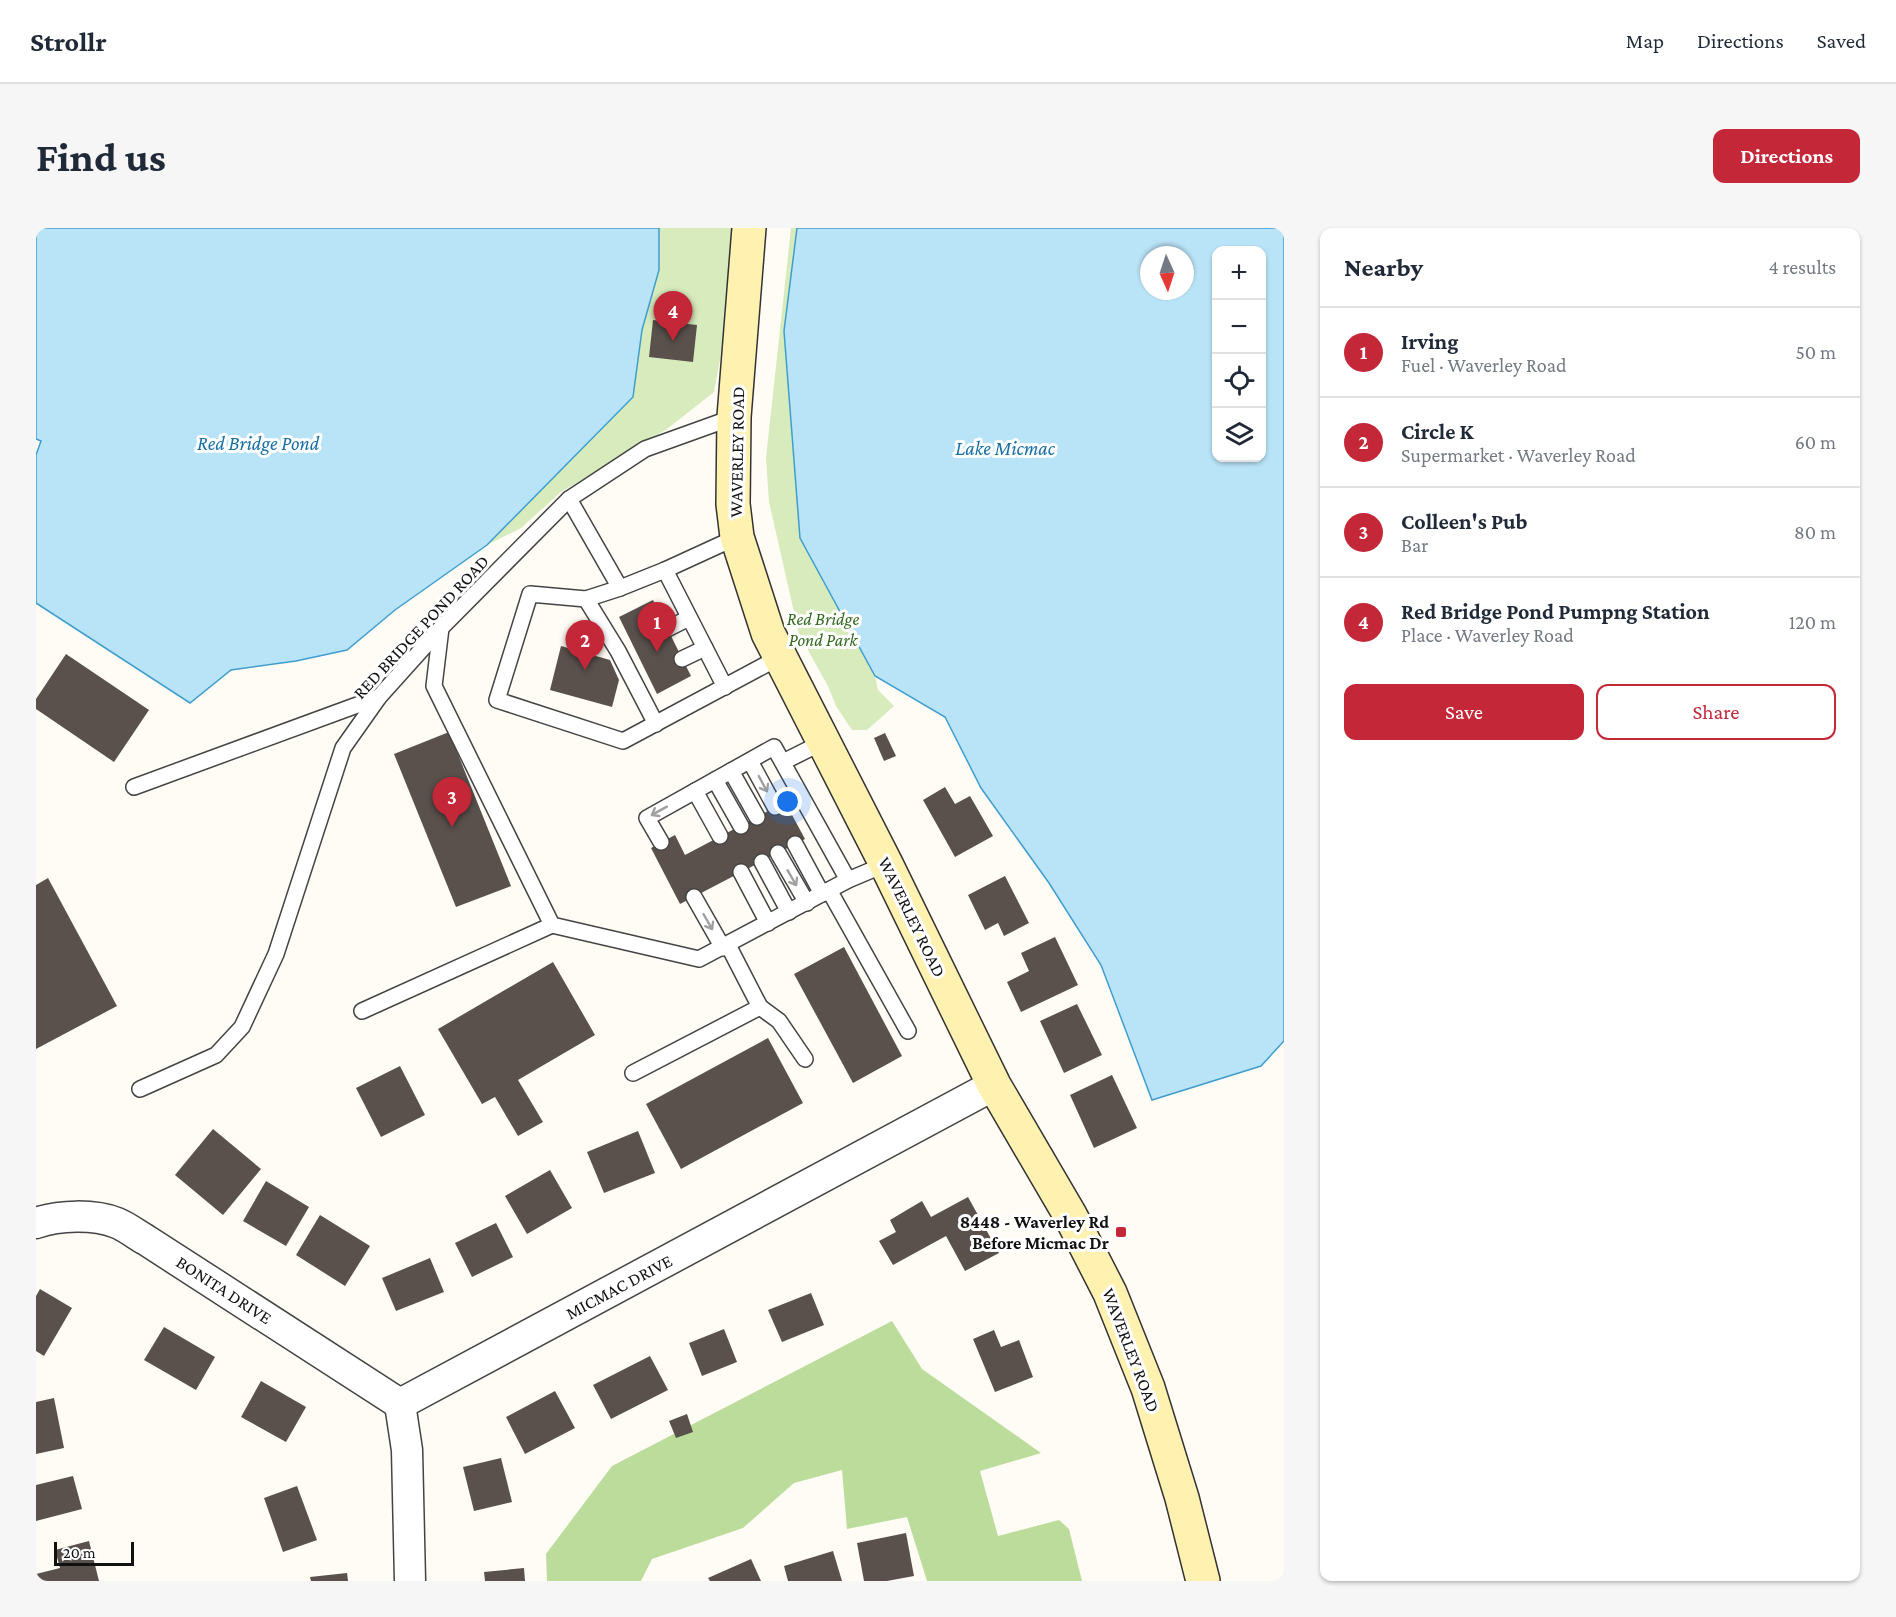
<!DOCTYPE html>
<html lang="en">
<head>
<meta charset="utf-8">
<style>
  :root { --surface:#fff; --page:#f6f6f7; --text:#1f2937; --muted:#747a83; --line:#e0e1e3; --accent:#c32738 }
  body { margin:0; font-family:"Crimson Pro",serif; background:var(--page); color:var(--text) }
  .controls { position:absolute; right:18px; top:18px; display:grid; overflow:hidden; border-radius:12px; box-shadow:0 2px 4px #0004 }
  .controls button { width:54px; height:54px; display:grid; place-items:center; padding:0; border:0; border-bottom:2px solid var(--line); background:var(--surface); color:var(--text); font:30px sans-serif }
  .compass { position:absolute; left:1104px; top:18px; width:54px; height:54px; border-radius:50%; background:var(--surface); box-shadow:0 2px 4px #0004; rotate:177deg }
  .scale { position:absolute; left:18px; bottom:15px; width:80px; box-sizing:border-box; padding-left:6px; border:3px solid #111; border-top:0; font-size:16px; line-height:21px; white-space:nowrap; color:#111; -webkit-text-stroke:4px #fff; paint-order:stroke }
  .you { position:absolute; left:752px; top:574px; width:21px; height:21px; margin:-15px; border:4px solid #fff; border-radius:50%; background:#1a73e8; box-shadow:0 0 0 9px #1a73e833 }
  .badge { display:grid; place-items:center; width:39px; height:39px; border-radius:50%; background:var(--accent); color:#fff; font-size:20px; font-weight:700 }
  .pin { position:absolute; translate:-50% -50px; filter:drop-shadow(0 2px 3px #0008) }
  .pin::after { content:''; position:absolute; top:32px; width:21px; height:18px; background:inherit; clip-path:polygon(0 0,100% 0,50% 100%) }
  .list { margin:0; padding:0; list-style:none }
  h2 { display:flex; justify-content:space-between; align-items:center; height:78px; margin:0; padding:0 24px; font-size:26px }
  h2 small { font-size:20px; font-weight:400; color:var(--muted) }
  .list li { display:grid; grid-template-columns:39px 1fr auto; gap:18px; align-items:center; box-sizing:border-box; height:90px; padding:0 24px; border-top:2px solid var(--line) }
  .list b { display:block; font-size:22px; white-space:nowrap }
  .list p { margin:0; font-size:20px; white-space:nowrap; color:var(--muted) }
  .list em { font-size:20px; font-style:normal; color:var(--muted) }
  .actions { display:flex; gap:12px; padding:18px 24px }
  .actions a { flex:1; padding:14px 0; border:2px solid var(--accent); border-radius:12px; text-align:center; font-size:21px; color:var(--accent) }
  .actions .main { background:var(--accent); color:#fff }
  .icon { flex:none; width:33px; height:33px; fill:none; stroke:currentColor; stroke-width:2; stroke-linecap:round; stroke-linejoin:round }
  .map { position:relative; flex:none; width:1248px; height:1353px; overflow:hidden; border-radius:12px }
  header { display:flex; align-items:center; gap:36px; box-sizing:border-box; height:84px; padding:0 30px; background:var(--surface); border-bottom:2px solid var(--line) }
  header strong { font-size:28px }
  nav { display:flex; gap:33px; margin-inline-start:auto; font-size:21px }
  .intro { display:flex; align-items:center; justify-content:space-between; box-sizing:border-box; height:144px; padding:0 36px }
  h1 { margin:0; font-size:42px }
  .button { padding:15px 27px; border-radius:12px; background:var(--accent); color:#fff; font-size:21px; font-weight:700 }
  main { display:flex; gap:36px; padding:0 36px }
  aside { flex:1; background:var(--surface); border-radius:12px; box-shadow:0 2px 4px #0004 }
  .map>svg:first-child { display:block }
  .green { fill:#d7ebbd }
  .forest { fill:#bcdc9c }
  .water { fill:#b9e3f7; stroke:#3f9ece; stroke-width:1.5; fill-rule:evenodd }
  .building { fill:#5a514d }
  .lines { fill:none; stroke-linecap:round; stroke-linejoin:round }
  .lane-casing { stroke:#444; stroke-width:18 }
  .street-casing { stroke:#444; stroke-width:33 }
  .secondary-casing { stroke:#333; stroke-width:36 }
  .lane { stroke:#fff; stroke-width:15 }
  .street { stroke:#fff; stroke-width:30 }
  .secondary { stroke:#fff1b0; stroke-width:33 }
  .oneway { stroke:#a0a0a0 }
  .poi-dot { fill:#c32738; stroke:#fff; stroke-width:2 }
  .labels { text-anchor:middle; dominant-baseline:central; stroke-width:6; stroke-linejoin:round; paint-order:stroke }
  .street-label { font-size:18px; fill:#111; stroke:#fff }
  .park-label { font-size:18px; font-style:italic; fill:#336a1f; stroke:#fff }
  .poi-label { font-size:18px; font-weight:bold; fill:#111; stroke:#fff; text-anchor:end }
  .water-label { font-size:20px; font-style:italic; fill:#1870a5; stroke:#fff }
</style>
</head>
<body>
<header>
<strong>Strollr</strong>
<nav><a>Map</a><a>Directions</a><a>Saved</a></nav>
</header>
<div class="intro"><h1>Find us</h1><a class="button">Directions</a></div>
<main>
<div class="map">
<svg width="1248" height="1353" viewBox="0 0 1248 1353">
  <rect width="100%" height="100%" fill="#fffcf5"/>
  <g class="green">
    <polygon points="623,0 699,0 684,132 678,164 631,201 525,264 485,300 451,317 597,169 606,102 623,42"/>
    <polygon points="755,0 761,0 748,103 764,310 839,448 842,462 858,478 831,502 816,502 800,478 792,458 763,406 733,274 730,230"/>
  </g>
  <polygon class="forest" points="856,1093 886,1141 1005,1225 944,1243 962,1308 1023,1292 1033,1301 1046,1353 891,1353 871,1289 811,1301 806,1242 758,1255 707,1300 616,1331 605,1353 511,1353 510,1326 576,1238"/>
  <g class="water">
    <polygon points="0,0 623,0 623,42 606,102 597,169 451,317 359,382 311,422 260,433 195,442 154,475 0,375 0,227 5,213 0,211"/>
    <path d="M761,0H1248V813L1225,838L1116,872L1065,737L1013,655L945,560L909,489L839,448L764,310L748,103ZM1180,22H1226V230H1180ZM1113,27H1149V63H1113Z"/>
  </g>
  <g class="building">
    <polygon points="617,92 661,97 657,134 613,129"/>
    <polygon points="617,372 655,448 621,466 583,389"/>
    <polygon points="525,418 574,432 583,452 576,479 514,462"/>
    <polygon points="30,426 113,482 78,534 0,481 0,471"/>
    <polygon points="413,504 475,658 420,679 358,526"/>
    <polygon points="849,505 860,528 848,533 838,510"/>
    <polygon points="909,559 919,576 934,568 957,608 919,629 887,572"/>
    <polygon points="749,574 769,611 644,676 615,620 639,607 649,627"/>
    <polygon points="969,648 993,695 968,708 962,695 949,702 932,667"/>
    <polygon points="12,650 81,778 0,821 0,657"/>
    <polygon points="1019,709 1042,757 985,784 971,754 993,743 985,725"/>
    <polygon points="808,719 866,828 817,855 758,746"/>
    <polygon points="517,734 559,807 482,852 507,894 482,908 459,869 446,876 402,801"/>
    <polygon points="1041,776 1066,827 1028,845 1004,793"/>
    <polygon points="732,810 767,875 645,941 610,876"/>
    <polygon points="364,838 389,887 345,909 320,860"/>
    <polygon points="1076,847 1101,900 1058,920 1034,867"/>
    <polygon points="177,901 225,941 187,987 139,947"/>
    <polygon points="602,903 619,945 568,965 551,924"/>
    <polygon points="514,942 536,980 491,1006 469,968"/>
    <polygon points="230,953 273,979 250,1018 207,993"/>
    <polygon points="932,969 963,1025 929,1043 910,1008 857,1037 843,1013 860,1004 854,992 886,973 895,989"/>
    <polygon points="284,987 334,1018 309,1058 260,1027"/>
    <polygon points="460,995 477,1029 436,1049 419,1015"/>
    <polygon points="394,1030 408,1064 360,1083 346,1050"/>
    <polygon points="4,1061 36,1080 8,1128 0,1123 0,1068"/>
    <polygon points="775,1065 788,1097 746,1114 732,1082"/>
    <polygon points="128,1099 179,1129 160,1162 108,1132"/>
    <polygon points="688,1101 701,1134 666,1148 653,1115"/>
    <polygon points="958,1102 965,1119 983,1112 997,1149 959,1164 937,1111"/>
    <polygon points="614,1128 632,1162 575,1191 557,1157"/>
    <polygon points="225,1153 270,1179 250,1214 205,1189"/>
    <polygon points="519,1163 539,1200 489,1226 470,1189"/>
    <polygon points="18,1170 28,1220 0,1226 0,1174"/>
    <polygon points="651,1186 657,1204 640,1210 633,1193"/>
    <polygon points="465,1230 476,1274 438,1283 427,1239"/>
    <polygon points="37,1248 46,1281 0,1293 0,1257"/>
    <polygon points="261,1258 281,1312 247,1324 228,1270"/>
    <polygon points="870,1305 878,1348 851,1353 828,1353 821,1315"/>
    <polygon points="53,1313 63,1353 0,1353 0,1346 24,1340 19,1322"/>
    <polygon points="797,1323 806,1353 752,1353 748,1338"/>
    <polygon points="715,1331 725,1353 674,1353 672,1350"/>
    <polygon points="488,1340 489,1353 449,1353 448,1344"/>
    <polygon points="311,1345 312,1353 275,1353 274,1349"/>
  </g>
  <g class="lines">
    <defs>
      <g id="lane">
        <polyline points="533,271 584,360 550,371 494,366 461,472 587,513 744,429"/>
        <polyline points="629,342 689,459"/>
        <polyline points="584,360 629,342 701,309"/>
        <polyline points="550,371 582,423 620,496"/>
        <polyline points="405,400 398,458 516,697 663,731 812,652 850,636"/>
        <polyline points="631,401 653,390"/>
        <polyline points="646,431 669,420"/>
        <polyline points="714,533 739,579"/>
        <polyline points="747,534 787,514"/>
        <polyline points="695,543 721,589"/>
        <polyline points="679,552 705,598"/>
        <polyline points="98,559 343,469"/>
        <polyline points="659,563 684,608"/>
        <polyline points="625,614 611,590 738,519 812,652"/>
        <polyline points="759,616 786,666"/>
        <polyline points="742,625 771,675"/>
        <polyline points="726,634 753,684"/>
        <polyline points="705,644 732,695"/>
        <polyline points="793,662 872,803"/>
        <polyline points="658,669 687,720"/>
        <polyline points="724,779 743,793 769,831"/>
        <polyline points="326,783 516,697"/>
        <polyline points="597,845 724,779 692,717"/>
        <polyline points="104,861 180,827 206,799 240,726 307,520 343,469 405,400 533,271 609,221 698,189"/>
      </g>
      <g id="street">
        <path d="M0,995C23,987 58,986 81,995C91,999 101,1007 110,1012L364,1176"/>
        <polyline points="374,1353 371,1222 364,1176 958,857"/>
      </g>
      <polyline id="secondary" points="713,0 698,189 697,276 701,309 732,405 850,636 958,857 1034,987 1074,1065 1112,1160 1146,1270 1167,1353"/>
    </defs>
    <use href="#lane" class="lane-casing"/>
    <use href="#street" class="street-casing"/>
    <use href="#secondary" class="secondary-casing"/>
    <use href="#lane" class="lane"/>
    <use href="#street" class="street"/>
    <use href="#secondary" class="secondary"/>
  </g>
  <defs><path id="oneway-shaft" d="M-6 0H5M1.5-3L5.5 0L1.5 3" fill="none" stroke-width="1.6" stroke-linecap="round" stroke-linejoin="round" transform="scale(1.5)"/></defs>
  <g class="oneway">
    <use href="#oneway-shaft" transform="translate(727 556) rotate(62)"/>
    <use href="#oneway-shaft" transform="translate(623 583) rotate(151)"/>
    <use href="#oneway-shaft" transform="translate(756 650) rotate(60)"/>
    <use href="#oneway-shaft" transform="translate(672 694) rotate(60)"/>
  </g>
  <rect class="poi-dot" x="1079" y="998" width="12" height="12" rx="3"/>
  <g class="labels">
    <g class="street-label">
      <text transform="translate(701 224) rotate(-89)">WAVERLEY ROAD</text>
      <text transform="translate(385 399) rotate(-47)">RED BRIDGE POND ROAD</text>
      <text transform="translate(876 689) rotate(64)">WAVERLEY ROAD</text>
      <text transform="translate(583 1059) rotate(-28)">MICMAC DRIVE</text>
      <text transform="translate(188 1062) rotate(33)">BONITA DRIVE</text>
      <text transform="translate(1095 1122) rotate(69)">WAVERLEY ROAD</text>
    </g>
    <g class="park-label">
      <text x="787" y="391">Red Bridge<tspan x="787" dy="21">Pond Park</tspan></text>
    </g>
    <g class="poi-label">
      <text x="1073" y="994">8448 - Waverley Rd<tspan x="1073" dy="21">Before Micmac Dr</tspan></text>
    </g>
    <g class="water-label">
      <text x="222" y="215">Red Bridge Pond</text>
      <text x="969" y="220">Lake Micmac</text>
    </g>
  </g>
</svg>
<div class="controls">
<button>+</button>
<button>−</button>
<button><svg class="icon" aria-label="locate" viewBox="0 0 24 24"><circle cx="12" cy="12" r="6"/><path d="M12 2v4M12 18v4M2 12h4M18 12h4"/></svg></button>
<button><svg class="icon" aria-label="layers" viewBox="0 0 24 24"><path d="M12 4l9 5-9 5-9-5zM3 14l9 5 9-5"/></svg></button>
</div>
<svg class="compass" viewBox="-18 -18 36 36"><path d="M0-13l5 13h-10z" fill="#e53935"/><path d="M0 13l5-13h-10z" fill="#747a83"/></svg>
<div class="scale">20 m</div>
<div class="you"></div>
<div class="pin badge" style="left:621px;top:424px">1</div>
<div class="pin badge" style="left:549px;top:442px">2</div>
<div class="pin badge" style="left:416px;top:599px">3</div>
<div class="pin badge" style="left:637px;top:113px">4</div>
</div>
<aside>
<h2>Nearby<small>4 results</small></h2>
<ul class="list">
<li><span class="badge">1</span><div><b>Irving</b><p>Fuel · Waverley Road</p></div><em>50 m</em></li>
<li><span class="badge">2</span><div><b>Circle K</b><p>Supermarket · Waverley Road</p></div><em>60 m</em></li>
<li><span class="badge">3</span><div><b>Colleen's Pub</b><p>Bar</p></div><em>80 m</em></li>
<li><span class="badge">4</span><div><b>Red Bridge Pond Pumpng Station</b><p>Place · Waverley Road</p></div><em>120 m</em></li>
</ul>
<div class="actions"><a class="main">Save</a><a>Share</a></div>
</aside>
</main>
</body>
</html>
